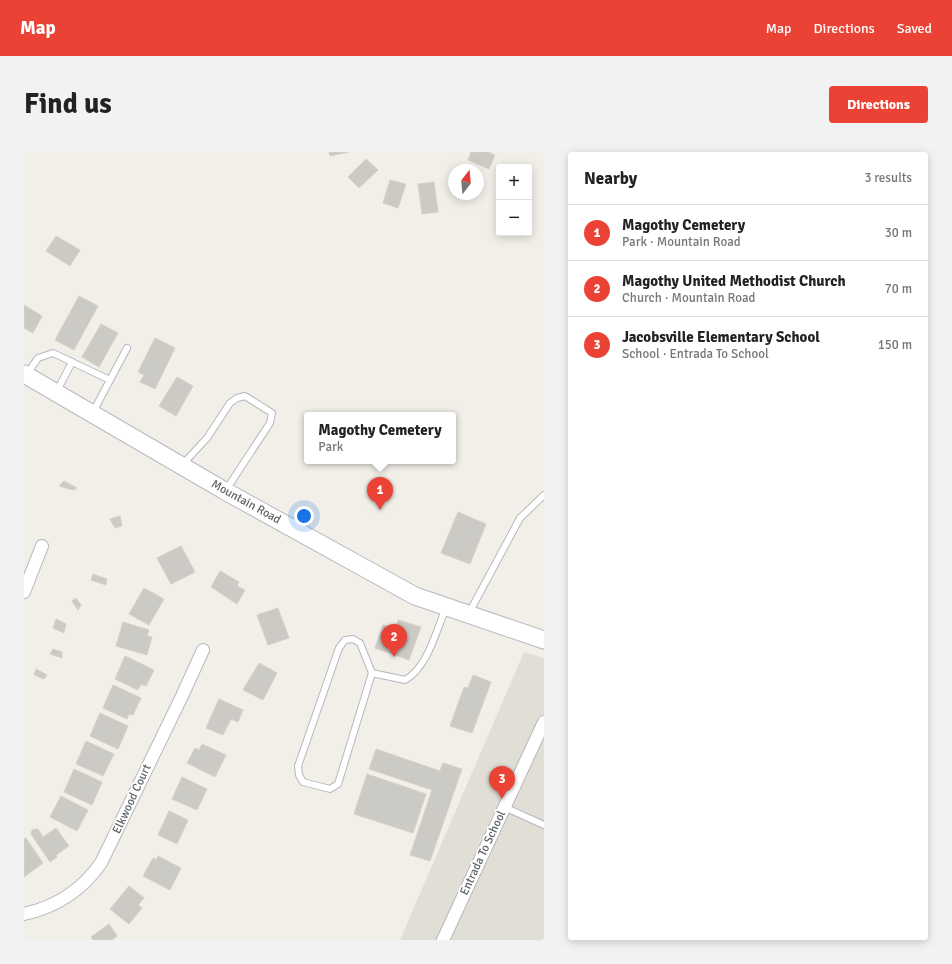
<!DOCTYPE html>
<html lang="en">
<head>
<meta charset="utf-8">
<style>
  :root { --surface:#fff; --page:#f2f2f2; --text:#222; --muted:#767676; --line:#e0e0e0; --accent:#ea4335 }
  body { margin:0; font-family:Signika,sans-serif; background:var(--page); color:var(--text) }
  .controls { position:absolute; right:12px; top:12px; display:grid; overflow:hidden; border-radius:4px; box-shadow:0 2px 10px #0003 }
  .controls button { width:36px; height:36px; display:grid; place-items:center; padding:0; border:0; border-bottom:1px solid var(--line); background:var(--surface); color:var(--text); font:20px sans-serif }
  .compass { position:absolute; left:424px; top:12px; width:36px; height:36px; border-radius:50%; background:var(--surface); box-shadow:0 2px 10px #0003; rotate:16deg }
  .you { position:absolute; left:280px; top:364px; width:14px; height:14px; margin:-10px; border:3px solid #fff; border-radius:50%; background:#1a73e8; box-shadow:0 0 0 6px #1a73e833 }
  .badge { display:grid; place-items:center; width:26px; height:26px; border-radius:50%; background:var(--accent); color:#fff; font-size:13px; font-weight:700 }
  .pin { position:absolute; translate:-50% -33px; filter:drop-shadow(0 1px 2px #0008) }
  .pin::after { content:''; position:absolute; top:21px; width:14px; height:12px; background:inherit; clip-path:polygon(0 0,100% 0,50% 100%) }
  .popup { position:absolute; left:280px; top:260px; width:152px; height:52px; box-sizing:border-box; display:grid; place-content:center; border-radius:4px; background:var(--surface); filter:drop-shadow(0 1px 3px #0005); font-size:13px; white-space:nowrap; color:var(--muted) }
  .popup b { font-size:15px; color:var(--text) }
  .popup::after { content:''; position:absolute; left:50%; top:100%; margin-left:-8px; border:8px solid transparent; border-top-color:var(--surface) }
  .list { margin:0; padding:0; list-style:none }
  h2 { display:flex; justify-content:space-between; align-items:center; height:52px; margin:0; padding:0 16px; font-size:17px }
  h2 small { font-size:13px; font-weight:400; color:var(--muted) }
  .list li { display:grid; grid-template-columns:26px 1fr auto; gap:12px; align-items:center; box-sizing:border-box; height:56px; padding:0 16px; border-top:1px solid var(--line) }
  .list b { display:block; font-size:15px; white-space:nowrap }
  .list p { margin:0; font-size:13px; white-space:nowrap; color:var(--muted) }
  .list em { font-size:13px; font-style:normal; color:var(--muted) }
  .map { position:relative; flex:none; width:520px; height:788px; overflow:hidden; border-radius:4px }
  header { display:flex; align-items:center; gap:24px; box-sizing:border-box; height:56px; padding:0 20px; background:var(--accent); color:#fff }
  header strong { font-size:19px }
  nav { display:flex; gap:22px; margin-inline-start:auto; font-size:14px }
  .intro { display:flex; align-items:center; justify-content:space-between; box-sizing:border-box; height:96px; padding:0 24px }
  h1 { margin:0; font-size:28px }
  .button { padding:10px 18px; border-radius:4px; background:var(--accent); color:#fff; font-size:14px; font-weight:700 }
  main { display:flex; gap:24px; padding:0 24px }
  aside { flex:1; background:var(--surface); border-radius:4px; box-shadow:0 2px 10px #0003 }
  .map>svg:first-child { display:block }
  .education { fill:#e1ded6 }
  .building { fill:#cccac5; stroke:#d6d1c6 }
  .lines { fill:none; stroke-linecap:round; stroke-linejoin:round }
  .service-casing { stroke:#b5b8bc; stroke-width:8 }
  .minor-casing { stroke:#b5b8bc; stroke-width:14 }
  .secondary-casing { stroke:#b6babf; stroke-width:19 }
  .service { stroke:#fff; stroke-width:6 }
  .minor { stroke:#fff; stroke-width:12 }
  .secondary { stroke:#fff; stroke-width:17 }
  .labels { text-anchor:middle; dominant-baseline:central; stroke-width:3.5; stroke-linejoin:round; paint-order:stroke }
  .street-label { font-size:12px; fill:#5f6368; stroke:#fff }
</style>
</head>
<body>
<header>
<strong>Map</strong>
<nav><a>Map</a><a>Directions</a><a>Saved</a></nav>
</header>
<div class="intro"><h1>Find us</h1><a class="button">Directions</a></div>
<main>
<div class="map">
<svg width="520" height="788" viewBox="0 0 520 788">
  <rect width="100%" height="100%" fill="#f1efe8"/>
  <polygon class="education" points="500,500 520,506 520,788 376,788"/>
  <g class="building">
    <polygon points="305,0 325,0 306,4"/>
    <polygon points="447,0 464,0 471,3 465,17 444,8"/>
    <polygon points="342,7 354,18 335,36 324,25"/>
    <polygon points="366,28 382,32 374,56 359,51"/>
    <polygon points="410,30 414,60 398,62 394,32"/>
    <polygon points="32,84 56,98 46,114 22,99"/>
    <polygon points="55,144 74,154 50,198 31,188"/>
    <polygon points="0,153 18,164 9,181 0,176"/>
    <polygon points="77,172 94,181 75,215 58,205"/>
    <polygon points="131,186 151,196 131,237 116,230 120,223 114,220"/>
    <polygon points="153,225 169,234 152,264 135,254"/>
    <polygon points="40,329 53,336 49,338 35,334"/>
    <polygon points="434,360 462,372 446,412 417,401"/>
    <polygon points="96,364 98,374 91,376 86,367"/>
    <polygon points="157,394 171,420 147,432 133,406"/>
    <polygon points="196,419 215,430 213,434 221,438 213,452 187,435"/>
    <polygon points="69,422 83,427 82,433 67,428"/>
    <polygon points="120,436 140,447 125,473 105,462"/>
    <polygon points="52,446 57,453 54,458 48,449"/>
    <polygon points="254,456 265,486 244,493 233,463"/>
    <polygon points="32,467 42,472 40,481 29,476"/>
    <polygon points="374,468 397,475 385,508 351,496 359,473 371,477"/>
    <polygon points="99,470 125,478 123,484 128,485 123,503 92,494"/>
    <polygon points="29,497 38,500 38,506 26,502"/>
    <polygon points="101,504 130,518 122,534 117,532 114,538 91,527"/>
    <polygon points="235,511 253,521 239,548 219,538"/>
    <polygon points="12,517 23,523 20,527 10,523"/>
    <polygon points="449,523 467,530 448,581 426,574 440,535 444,536"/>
    <polygon points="89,533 117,546 109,563 105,562 103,567 79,556"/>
    <polygon points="195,547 219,558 214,570 207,567 199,583 182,576"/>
    <polygon points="76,561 104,574 94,597 66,584"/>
    <polygon points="62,589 90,602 79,624 52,612"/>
    <polygon points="178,592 202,603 191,625 163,611 171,596 175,598"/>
    <polygon points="352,597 416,619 419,611 438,617 406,709 386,703 408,638 345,617"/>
    <polygon points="50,617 78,630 68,653 40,640"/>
    <polygon points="343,622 402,642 389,681 330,662"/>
    <polygon points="158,625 183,637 173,658 148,647"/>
    <polygon points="37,644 64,658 53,679 26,665"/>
    <polygon points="145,659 164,668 153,692 134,683"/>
    <polygon points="32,676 45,694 32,703 33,705 26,710 7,682 8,678 14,677 19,685"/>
    <polygon points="2,686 19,711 0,725 0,687"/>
    <polygon points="134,704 157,716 146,738 119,724 129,706 132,708"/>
    <polygon points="105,734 120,746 114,753 118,756 105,772 86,757"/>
    <polygon points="85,772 93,784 88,788 69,788 67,785"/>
  </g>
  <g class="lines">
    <defs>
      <g id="service">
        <polyline points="3,222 14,206 29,201 86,228"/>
        <polyline points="33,239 48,210"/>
        <polyline points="69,260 103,196"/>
        <polyline points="159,312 183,286 206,251 213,246 221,244 248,261 246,271 202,338"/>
        <polyline points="445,461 496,366 520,343"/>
        <polygon points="329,487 336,491 348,521 314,632 306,637 279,630 275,623 274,614 315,496 321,488"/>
        <path d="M348,521L381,528C404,515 412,479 422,456"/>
        <polyline points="480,655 520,673"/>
      </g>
      <g id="minor">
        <polyline points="0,440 18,394"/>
        <path d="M0,762C32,755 58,738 77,711L158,544L179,498"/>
        <polyline points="419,788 520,570"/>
      </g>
      <polyline id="secondary" points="0,222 201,339 391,444 520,488"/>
    </defs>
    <use href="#service" class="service-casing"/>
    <use href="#minor" class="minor-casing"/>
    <use href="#secondary" class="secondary-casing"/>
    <use href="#service" class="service"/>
    <use href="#minor" class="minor"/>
    <use href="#secondary" class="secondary"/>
  </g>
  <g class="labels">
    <g class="street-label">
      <text transform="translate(222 350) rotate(29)">Mountain Road</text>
      <text transform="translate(108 647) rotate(-65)">Elkwood Court</text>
      <text transform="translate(459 701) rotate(-65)">Entrada To School</text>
    </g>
  </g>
</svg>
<div class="controls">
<button>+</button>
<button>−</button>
</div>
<svg class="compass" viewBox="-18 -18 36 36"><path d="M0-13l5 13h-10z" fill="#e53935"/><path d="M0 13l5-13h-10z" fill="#767676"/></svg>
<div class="you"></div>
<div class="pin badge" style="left:356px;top:358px">1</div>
<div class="popup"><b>Magothy Cemetery</b>Park</div>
<div class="pin badge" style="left:370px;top:505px">2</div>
<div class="pin badge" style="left:478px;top:647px">3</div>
</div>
<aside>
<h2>Nearby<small>3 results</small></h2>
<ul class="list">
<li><span class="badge">1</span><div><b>Magothy Cemetery</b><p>Park · Mountain Road</p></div><em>30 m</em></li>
<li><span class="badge">2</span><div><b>Magothy United Methodist Church</b><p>Church · Mountain Road</p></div><em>70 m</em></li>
<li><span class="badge">3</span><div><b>Jacobsville Elementary School</b><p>School · Entrada To School</p></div><em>150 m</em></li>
</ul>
</aside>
</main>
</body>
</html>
